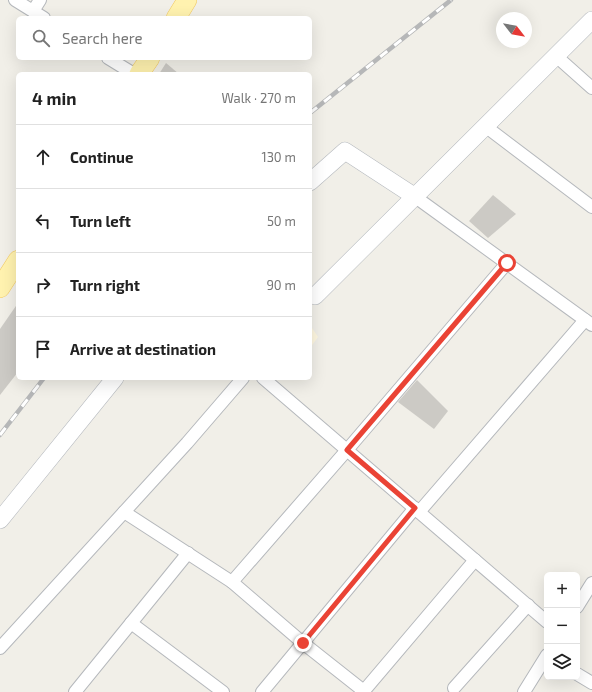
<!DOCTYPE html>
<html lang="en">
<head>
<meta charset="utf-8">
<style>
  :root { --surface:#fff; --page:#f2f2f2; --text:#222; --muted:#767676; --line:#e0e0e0 }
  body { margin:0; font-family:"Exo 2",sans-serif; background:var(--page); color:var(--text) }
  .controls { position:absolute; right:12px; bottom:12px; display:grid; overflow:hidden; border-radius:6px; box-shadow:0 4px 16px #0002 }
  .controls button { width:36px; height:36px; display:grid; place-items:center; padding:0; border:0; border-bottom:1px solid var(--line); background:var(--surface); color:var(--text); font:20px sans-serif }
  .compass { position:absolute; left:496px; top:12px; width:36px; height:36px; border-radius:50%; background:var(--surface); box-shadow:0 4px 16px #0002; rotate:121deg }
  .stop { position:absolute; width:12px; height:12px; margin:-9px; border:3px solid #ea4335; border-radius:50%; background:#fff }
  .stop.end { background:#ea4335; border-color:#fff; box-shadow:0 1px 4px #0008 }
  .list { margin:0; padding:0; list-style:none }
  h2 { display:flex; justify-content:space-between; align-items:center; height:52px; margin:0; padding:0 16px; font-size:17px }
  h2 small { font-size:13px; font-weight:400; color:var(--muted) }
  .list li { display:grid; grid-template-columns:26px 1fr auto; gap:12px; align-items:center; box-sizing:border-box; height:64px; padding:0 16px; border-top:1px solid var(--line) }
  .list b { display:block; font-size:15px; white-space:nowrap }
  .list em { font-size:13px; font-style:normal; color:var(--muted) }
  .icon { flex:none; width:22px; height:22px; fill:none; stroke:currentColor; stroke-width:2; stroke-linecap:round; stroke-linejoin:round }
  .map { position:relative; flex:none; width:592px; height:692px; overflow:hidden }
  .search { position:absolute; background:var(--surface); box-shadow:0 4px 16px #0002; left:16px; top:16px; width:296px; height:44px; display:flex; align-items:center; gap:10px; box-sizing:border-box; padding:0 14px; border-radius:6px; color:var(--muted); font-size:15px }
  .panel { position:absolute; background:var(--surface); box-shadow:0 4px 16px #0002; left:16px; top:72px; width:296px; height:308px; border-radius:6px }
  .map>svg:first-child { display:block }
  .commercial { fill:#fef7e0 }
  .building { fill:#cccac5 }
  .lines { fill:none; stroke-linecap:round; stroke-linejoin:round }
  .street-casing { stroke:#b5b8bc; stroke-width:14 }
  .secondary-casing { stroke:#b6babf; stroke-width:18 }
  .primary-casing { stroke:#f2c960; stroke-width:20 }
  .street { stroke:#fff; stroke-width:12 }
  .secondary { stroke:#fff; stroke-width:17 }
  .primary { stroke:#fff2af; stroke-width:19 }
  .rail-casing { stroke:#b6b7b8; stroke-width:4.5 }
  .rail { stroke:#fff; stroke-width:3; stroke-dasharray:9; stroke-linecap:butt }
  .route { stroke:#ea4335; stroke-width:5 }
</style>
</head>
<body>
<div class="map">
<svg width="592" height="692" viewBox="0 0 592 692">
  <rect width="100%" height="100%" fill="#f1efe8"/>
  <polygon class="commercial" points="310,325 318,337 310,348"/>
  <g class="building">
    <polygon points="166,63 179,74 159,74"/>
    <polygon points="493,195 516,214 488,238 469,221"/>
    <polygon points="18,303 18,372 0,395 0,329"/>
    <polygon points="417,380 448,411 434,429 398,402"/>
  </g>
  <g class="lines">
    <defs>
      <g id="street">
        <polyline points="15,0 44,18"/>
        <polyline points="33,11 40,0"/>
        <polyline points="556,56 592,88"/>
        <polyline points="108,58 134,74"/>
        <polyline points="485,126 592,207"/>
        <polyline points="414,196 592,325"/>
        <polyline points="263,378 547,622"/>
        <polyline points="124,512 232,582"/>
        <polyline points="419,512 585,320"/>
        <polyline points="577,607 592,583"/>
        <polyline points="131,623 223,692"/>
        <polyline points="0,648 187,443 243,378"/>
        <polyline points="577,674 592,683"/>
        <polyline points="454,688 528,605"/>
        <polyline points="75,692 188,553"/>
        <polyline points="262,692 415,508"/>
        <polyline points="363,692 475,560"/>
        <polyline points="365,692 303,643 232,582 347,450 507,263"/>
        <polyline points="524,692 547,655"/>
      </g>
      <g id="secondary">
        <polyline points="310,182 345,151 414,196"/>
        <polyline points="315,296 592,20"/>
        <polyline points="0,520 115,378"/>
      </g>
      <g id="primary">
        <polyline points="176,18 187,0"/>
        <polyline points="139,74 150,58"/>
        <polyline points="0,288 18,260"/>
      </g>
    </defs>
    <use href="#street" class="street-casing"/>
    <use href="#secondary" class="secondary-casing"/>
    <use href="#primary" class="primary-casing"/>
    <use href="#street" class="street"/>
    <use href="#secondary" class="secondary"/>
    <use href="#primary" class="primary"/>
    <defs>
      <g id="rail">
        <polyline points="310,113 451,0"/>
        <polyline points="0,435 44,378"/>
      </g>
    </defs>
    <use href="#rail" class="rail-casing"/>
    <use href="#rail" class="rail"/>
  </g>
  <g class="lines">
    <polyline class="route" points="303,643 415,508 347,450 507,263"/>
  </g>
</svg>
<div class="controls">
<button>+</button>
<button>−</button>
<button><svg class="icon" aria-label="layers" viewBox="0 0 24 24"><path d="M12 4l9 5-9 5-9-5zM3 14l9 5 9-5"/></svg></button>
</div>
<svg class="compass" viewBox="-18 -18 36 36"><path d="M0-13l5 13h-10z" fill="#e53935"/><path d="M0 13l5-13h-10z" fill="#767676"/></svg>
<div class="stop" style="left:507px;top:263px"></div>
<div class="stop end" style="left:303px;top:643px"></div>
<div class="search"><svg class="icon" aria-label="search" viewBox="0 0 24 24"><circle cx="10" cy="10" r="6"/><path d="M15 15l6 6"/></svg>Search here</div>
<section class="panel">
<h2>4 min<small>Walk · 270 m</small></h2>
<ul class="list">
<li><svg class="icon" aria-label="ahead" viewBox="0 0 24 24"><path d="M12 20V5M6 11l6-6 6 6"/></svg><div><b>Continue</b></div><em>130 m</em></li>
<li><svg class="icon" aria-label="left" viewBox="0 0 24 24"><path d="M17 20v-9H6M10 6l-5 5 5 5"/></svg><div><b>Turn left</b></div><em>50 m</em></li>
<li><svg class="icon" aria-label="right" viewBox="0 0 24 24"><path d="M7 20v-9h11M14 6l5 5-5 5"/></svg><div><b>Turn right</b></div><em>90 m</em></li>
<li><svg class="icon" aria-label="arrive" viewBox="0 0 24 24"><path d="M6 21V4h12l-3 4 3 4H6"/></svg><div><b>Arrive at destination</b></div></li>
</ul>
</section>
</div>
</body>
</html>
